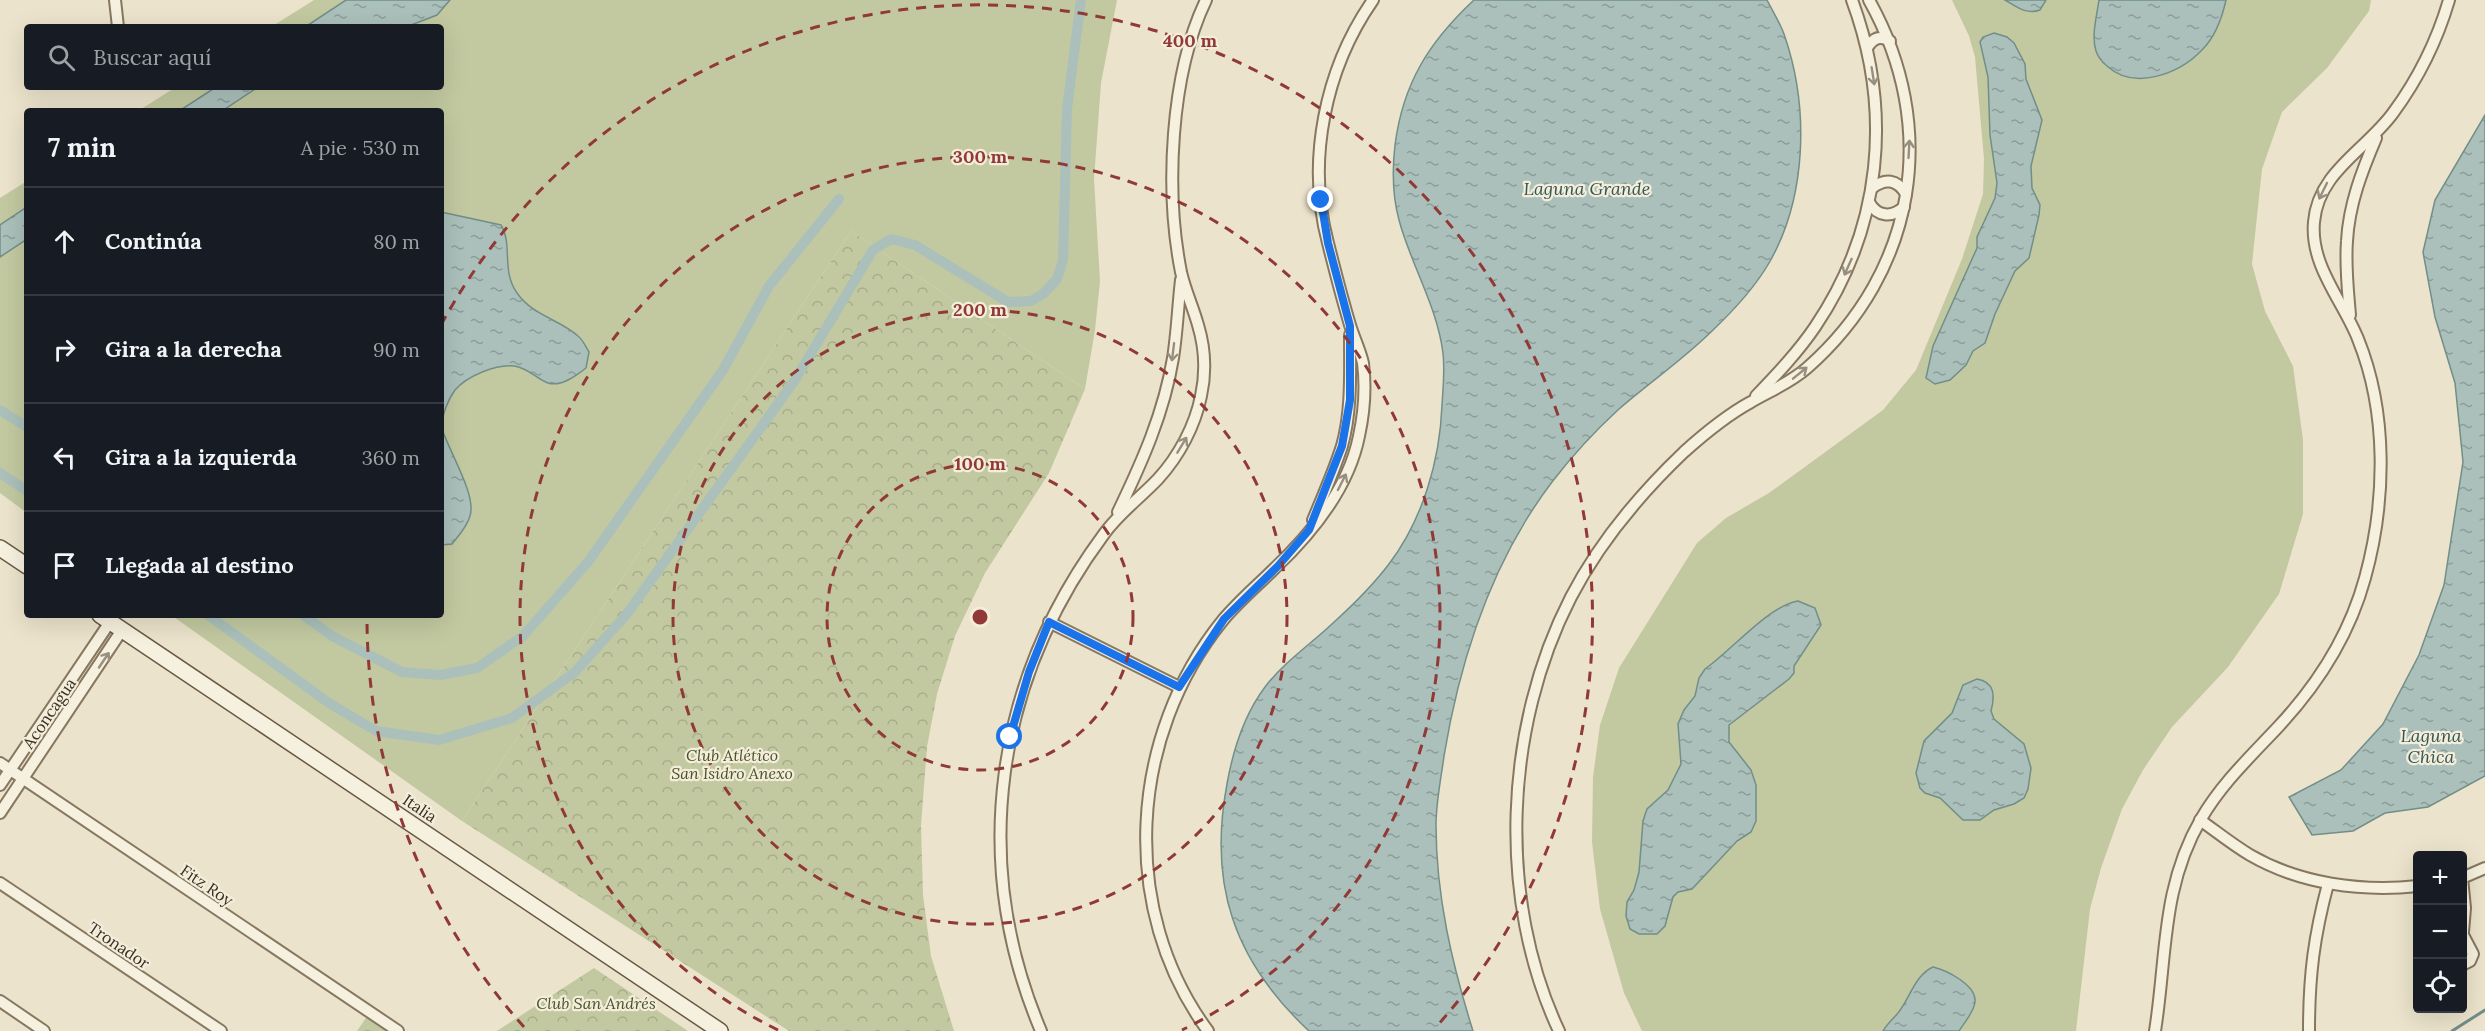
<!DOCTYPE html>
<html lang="es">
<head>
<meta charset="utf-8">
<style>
  :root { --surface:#171b24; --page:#242831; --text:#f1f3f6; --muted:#9ea1a6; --line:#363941 }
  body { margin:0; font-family:Lora,serif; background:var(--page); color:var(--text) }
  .controls { position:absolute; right:18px; bottom:18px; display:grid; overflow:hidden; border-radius:6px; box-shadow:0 6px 24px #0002 }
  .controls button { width:54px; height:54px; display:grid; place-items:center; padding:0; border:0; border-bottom:2px solid var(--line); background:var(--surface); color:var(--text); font:30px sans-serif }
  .stop { position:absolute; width:18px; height:18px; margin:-14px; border:4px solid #1a73e8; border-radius:50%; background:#fff }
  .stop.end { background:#1a73e8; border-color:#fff; box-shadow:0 2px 6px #0008 }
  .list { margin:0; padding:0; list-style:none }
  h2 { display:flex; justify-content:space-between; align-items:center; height:78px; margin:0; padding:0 24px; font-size:26px }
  h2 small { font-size:20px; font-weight:400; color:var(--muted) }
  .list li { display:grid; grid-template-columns:39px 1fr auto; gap:18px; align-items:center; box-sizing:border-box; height:108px; padding:0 24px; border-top:2px solid var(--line) }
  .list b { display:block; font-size:22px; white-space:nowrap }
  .list em { font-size:20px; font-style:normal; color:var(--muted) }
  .icon { flex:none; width:33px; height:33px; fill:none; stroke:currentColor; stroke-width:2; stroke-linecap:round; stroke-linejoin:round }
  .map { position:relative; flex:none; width:2485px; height:1031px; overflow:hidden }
  .search { position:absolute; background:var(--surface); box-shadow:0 6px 24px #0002; left:24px; top:24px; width:420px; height:66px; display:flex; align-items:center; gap:15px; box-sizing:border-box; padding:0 21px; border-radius:6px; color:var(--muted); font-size:22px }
  .panel { position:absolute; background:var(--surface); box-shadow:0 6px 24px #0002; left:24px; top:108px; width:420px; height:510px; border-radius:6px }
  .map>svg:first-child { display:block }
  .grass { fill:#c2c9a0 }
  .park { fill:url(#park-crowns) }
  .water { fill:url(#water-ripples); stroke:#728e89; stroke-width:1.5 }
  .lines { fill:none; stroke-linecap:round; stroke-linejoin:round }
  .stream { stroke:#728e89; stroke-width:3 }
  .canal { stroke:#abc0bb; stroke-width:10 }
  .street-casing { stroke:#877761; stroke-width:14 }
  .secondary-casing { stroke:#695844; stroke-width:18 }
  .street { stroke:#f6f0de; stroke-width:10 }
  .secondary { stroke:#f6f0de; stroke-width:15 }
  .oneway { stroke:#988f80 }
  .route { stroke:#1a73e8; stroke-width:8 }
  .ring { fill:none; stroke:#903936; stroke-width:3; stroke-dasharray:10 8 }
  .labels { text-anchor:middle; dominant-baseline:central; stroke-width:4.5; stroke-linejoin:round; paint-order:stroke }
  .street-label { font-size:16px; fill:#392e23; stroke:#f3edda }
  .park-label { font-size:16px; font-style:italic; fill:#48532b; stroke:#f3edda }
  .water-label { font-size:18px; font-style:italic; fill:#335756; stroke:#f3edda }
  .centre { fill:#903936; stroke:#f3edda; stroke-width:3 }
  .ring-label { font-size:18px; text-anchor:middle; font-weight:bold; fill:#903936; stroke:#f3edda; stroke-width:4.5; stroke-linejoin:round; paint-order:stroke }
</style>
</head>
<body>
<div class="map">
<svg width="2485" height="1031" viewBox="0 0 2485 1031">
  <defs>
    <pattern id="park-crowns" width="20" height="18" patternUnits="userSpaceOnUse" patternTransform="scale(1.5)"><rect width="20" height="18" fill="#c2c9a0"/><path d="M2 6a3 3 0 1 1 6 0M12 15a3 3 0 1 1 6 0" fill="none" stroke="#a7ad8a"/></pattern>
    <pattern id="water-ripples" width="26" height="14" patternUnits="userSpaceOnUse" patternTransform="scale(1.5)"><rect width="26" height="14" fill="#abc0bb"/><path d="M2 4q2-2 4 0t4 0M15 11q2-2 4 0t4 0" fill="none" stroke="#8c9c98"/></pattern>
  </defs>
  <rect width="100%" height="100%" fill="#ebe3cb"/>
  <g class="grass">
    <polygon points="314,0 1117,0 1101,83 1094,179 1100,281 1095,330 1085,389 851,231 462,821 171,615 441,615 441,111 138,111 176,87 441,87 441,27 271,27"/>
    <polygon points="1952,0 2371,0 2369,11 2327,68 2282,112 2262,169 2252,264 2265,311 2293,366 2303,440 2303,514 2279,594 2228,667 2172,727 2143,770 2122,809 2101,868 2090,909 2076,1031 1642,1031 1624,993 1600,909 1592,842 1593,777 1600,725 1619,668 1697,543 1726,518 1769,493 1883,410 1916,370 1962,259 1983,194 1984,159 1975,57 1969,36"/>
    <polygon points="27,181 27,513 0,493 0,198"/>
  </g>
  <g class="park">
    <polygon points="851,231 1085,389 1049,473 985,573 955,636 937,694 927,747 921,825 923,895 931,956 954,1031 789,1031 462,821"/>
    <polygon points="594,968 688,1031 497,1031"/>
    <polygon points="370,1012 398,1031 357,1031"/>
  </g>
  <g class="water">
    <polygon points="346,0 450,0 437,15 406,27 305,27"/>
    <path d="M1474,0H1767C1773,12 1781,24 1785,37C1809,108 1807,197 1769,263C1755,287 1733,311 1713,330C1684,359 1650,382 1619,409C1595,431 1572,456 1552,482C1492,561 1460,659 1444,756C1441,779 1436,802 1436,825C1436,896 1452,964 1473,1031H1309C1234,961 1208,885 1227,784C1233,750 1244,715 1265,687C1284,662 1311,644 1333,623C1353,605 1373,585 1389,564C1423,519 1440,460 1442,405C1443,388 1445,370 1443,353C1437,306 1411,265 1399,220C1392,194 1392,171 1395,145C1403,83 1429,42 1474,0Z"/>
    <path d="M2005,0H2046L2040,10C2026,15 2017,7 2005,0Z"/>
    <path d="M2099,0H2226C2222,18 2216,36 2202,50C2179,74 2134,91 2107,66C2102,62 2098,57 2096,51C2091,36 2097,15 2099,0Z"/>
    <polygon points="1994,33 2007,37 2014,43 2025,64 2026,79 2042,120 2031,166 2032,188 2040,205 2039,215 2029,258 2015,271 1995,314 1985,343 1973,351 1966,365 1950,380 1935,384 1926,378 1933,346 1977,248 1977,237 1995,198 1997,183 1990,135 1988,77 1980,42 1983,37"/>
    <polygon points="216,87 258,87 222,111 179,111"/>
    <polygon points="2485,115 2485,776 2428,807 2385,813 2353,831 2312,835 2289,797 2341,770 2383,724 2419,655 2444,585 2463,462 2455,383 2435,317 2423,252 2435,200"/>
    <polygon points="27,207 27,239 0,257 0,225"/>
    <path d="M441,212L501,225C513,244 501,271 517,293C533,316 559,319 578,336C583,340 586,347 589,352L586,368C576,376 561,387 548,383C536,379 529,368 514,366C496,364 467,376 455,390C447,401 444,412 441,425Z"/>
    <path d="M441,426C448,450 477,495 470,516C467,527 459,535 452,544L441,545Z"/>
    <path d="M1798,601L1815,608L1821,625L1794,666V673L1789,679L1729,725V742L1751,770L1756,785V821L1751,832L1737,841L1692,889L1678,892L1673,897L1665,926L1657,934H1639L1630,929L1626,916L1627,902L1634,890L1639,872L1643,821L1647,809L1668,790L1681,764L1678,724L1684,710L1695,696L1699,678L1705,669C1731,651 1768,606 1798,601Z"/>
    <path d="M1977,679C1995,682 1995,696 1991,711L1994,719L2024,744L2031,768L2028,789L2024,798L2014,804L1994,810L1980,820H1963L1940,798L1925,793L1920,788L1916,773L1924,741L1952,713L1963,685Z"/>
    <path d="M1933,967C1946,970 1977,985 1975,1002C1974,1012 1964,1023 1959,1031H1883C1887,1024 1893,1019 1898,1013C1910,998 1915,975 1933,967Z"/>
  </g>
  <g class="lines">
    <polyline class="stream" points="2452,1031 2485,1010"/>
    <g class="canal">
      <polyline points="0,410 27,427"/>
      <polyline points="0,473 27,491"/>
      <polyline points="208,615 329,703 376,731 439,740 512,718 575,672 626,615 795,380 873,250 891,239 915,245 1008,302 1031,301 1043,294 1057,279 1063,260 1067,109 1081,0"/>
      <polyline points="303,615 332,636 402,672 440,675 477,668 523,636 588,562 723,370 769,286 839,199"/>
    </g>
    <defs>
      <g id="street">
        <polyline points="115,0 118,27"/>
        <path d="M1867,48C1873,38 1880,35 1890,41"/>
        <path d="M1872,188C1885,178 1897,179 1906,194"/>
        <path d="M1869,202C1877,217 1892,218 1904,207"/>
        <path d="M2350,315C2348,291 2345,266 2347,241C2349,204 2362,171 2376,138"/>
        <path d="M1756,396C1777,374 1798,352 1815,327C1882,228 1893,111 1852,0"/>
        <path d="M1118,512C1142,462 1164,413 1173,358C1177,333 1178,306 1181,280"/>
        <path d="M1313,520C1323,496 1334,471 1342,446C1352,410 1350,372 1350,335"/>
        <polyline points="1049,622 1179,687"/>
        <polyline points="0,763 398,1031"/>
        <polyline points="0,785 110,622"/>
        <polyline points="0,813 122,630"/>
        <path d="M2200,820C2217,832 2233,845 2250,855C2300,884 2361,892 2418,886"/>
        <polyline points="0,883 221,1031"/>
        <polyline points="2463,932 2465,908 2462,878 2485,868"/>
        <polyline points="2462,933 2473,954 2470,961 2462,965"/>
        <polyline points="0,1001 44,1031"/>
        <path d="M2309,1030C2309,976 2314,936 2328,884"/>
        <path d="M1041,1031C969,861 995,681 1104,534C1119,513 1140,498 1158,479C1179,456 1195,426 1201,396C1206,373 1205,348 1198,325C1193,307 1185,290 1181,272C1165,191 1170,75 1206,0"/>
        <path d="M1208,1031C1118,909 1129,736 1223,620C1239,601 1258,585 1275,568C1312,533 1349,487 1359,436C1364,413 1366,387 1363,363C1360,350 1354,338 1350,325C1342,298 1335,271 1328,243C1306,161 1325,69 1373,0"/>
        <path d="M1559,1031C1497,899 1504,727 1571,597C1599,543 1640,494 1684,452C1704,434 1727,415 1751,402C1770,391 1790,383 1807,368C1917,271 1940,127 1869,0"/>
        <path d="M2155,1031C2167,956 2161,888 2201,819C2222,783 2251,756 2279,726C2318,684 2350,633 2365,578C2386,502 2388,413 2358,339C2343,301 2310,266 2314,222C2318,172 2366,150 2393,113C2418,79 2437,41 2449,0"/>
      </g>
      <g id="secondary">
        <polyline points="0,548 27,566"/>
        <polyline points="100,615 720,1031"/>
      </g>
    </defs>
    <use href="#street" class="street-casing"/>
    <use href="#secondary" class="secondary-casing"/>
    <use href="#street" class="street"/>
    <use href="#secondary" class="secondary"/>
  </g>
  <defs><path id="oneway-shaft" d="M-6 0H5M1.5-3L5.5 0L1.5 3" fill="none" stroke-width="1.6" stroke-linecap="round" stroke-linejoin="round" transform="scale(1.5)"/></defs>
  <g class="oneway">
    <use href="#oneway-shaft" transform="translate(1873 76) rotate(81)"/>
    <use href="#oneway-shaft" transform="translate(1909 149) rotate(-87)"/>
    <use href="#oneway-shaft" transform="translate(2323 191) rotate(116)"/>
    <use href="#oneway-shaft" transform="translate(1848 267) rotate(114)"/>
    <use href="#oneway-shaft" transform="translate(1173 352) rotate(97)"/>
    <use href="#oneway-shaft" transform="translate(1800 373) rotate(-39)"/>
    <use href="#oneway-shaft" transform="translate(1182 445) rotate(-59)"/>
    <use href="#oneway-shaft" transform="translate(1342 482) rotate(-63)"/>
    <use href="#oneway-shaft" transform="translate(104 660) rotate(-56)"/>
  </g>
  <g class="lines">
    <polyline class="route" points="1010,737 1029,672 1049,622 1179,687 1224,619 1278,566 1309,530 1342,446 1350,400 1350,326 1328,243 1321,200"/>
  </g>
  <g class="ring">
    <circle cx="980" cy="617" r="153"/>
    <circle cx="980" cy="617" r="307"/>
    <path d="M778 1030A460 460 0 1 1 1182 1030"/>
    <path d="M524 1027A613 613 0 0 1 367 617M441 325A613 613 0 1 1 1436 1027"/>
  </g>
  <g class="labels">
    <g class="street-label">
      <text transform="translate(49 713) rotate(-56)">Aconcagua</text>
      <text transform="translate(420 808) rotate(34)">Italia</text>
      <text transform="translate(207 885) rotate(34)">Fitz Roy</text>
      <text transform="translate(119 945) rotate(34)">Tronador</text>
    </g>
    <g class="park-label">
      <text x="732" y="755">Club Atlético<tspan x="732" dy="18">San Isidro Anexo</tspan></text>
      <text x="596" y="1003">Club San Andrés</text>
    </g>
    <g class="water-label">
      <text x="1587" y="188">Laguna Grande</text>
      <text x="2431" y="735">Laguna<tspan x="2431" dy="21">Chica</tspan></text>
    </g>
  </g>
  <circle cx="980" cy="617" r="9" class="centre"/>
  <g class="ring-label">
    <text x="1190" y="47">400 m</text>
    <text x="980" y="163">300 m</text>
    <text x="980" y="316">200 m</text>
    <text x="980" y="470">100 m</text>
  </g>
</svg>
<div class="controls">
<button>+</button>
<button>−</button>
<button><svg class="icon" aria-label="locate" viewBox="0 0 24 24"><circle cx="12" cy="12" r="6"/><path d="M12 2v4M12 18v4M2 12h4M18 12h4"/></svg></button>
</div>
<div class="stop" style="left:1010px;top:737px"></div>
<div class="stop end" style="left:1321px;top:200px"></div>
<div class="search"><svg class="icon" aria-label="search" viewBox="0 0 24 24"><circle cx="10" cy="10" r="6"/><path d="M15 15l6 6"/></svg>Buscar aquí</div>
<section class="panel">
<h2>7 min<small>A pie · 530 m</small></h2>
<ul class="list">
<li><svg class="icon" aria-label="ahead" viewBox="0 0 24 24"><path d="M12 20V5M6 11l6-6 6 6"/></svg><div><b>Continúa</b></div><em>80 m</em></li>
<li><svg class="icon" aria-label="right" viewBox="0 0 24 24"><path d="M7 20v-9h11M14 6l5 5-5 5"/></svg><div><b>Gira a la derecha</b></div><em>90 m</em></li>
<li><svg class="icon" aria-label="left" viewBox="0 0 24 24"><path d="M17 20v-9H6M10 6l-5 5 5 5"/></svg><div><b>Gira a la izquierda</b></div><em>360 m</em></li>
<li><svg class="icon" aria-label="arrive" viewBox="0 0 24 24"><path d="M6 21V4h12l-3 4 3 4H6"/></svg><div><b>Llegada al destino</b></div></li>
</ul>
</section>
</div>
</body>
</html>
